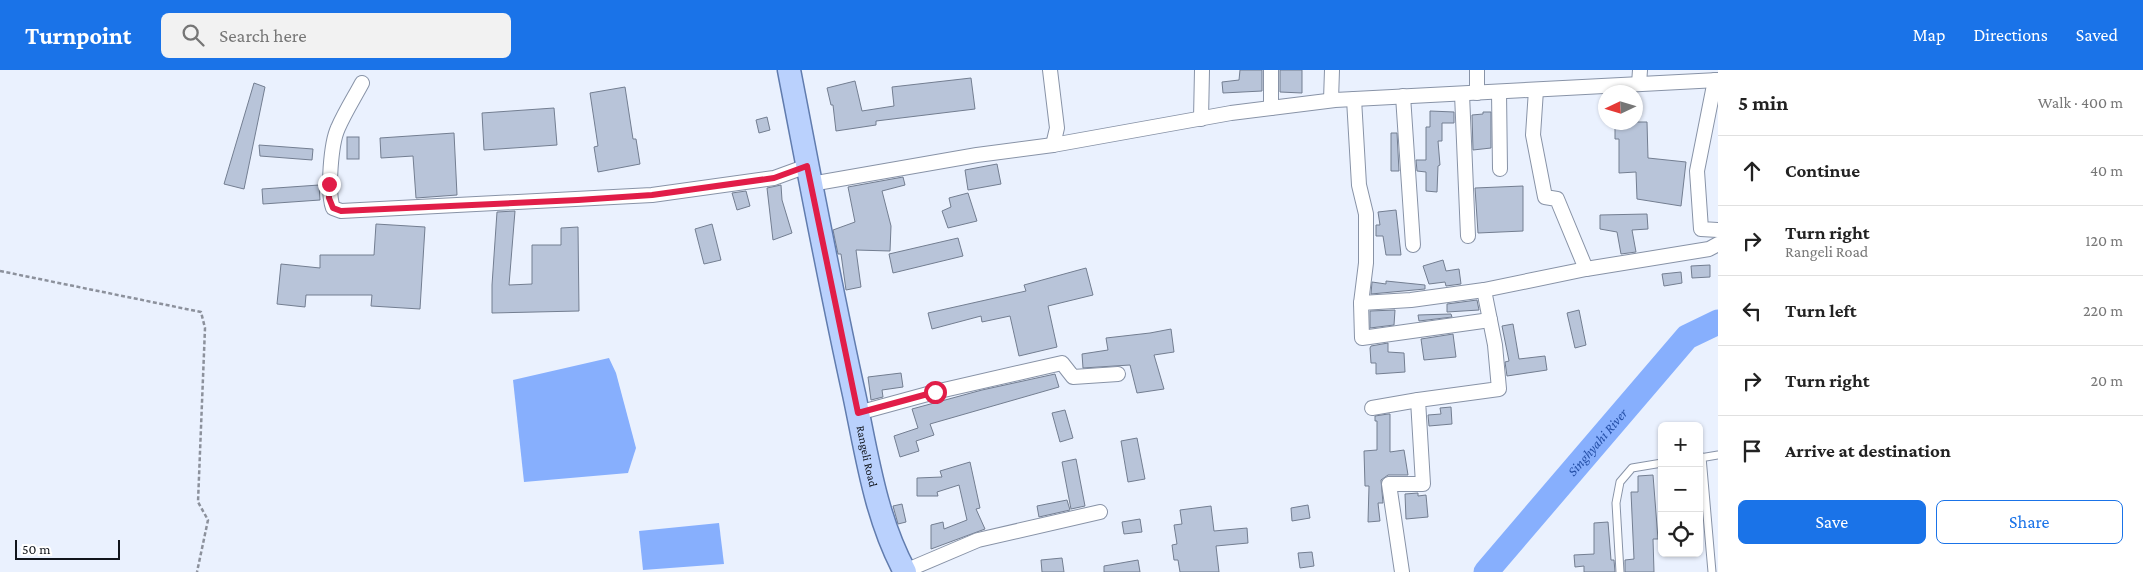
<!DOCTYPE html>
<html lang="en">
<head>
<meta charset="utf-8">
<style>
  :root { --surface:#fff; --page:#f2f2f2; --text:#222; --muted:#767676; --line:#e0e0e0; --accent:#1a73e8 }
  body { margin:0; font-family:"Crimson Pro",serif; background:var(--page); color:var(--text) }
  .controls { position:absolute; right:15px; bottom:15px; display:grid; overflow:hidden; border-radius:8px; box-shadow:0 1px 4px #0004 }
  .controls button { width:45px; height:45px; display:grid; place-items:center; padding:0; border:0; border-bottom:1px solid var(--line); background:var(--surface); color:var(--text); font:25px sans-serif }
  .compass { position:absolute; left:1598px; top:15px; width:45px; height:45px; border-radius:50%; background:var(--surface); box-shadow:0 1px 4px #0004; rotate:266deg }
  .scale { position:absolute; left:15px; bottom:12px; width:105px; box-sizing:border-box; padding-left:5px; border:2px solid #11151c; border-top:0; font-size:14px; line-height:18px; white-space:nowrap; color:#11151c; -webkit-text-stroke:4px #fff; paint-order:stroke }
  .stop { position:absolute; width:15px; height:15px; margin:-11px; border:4px solid #e11d48; border-radius:50%; background:#fff }
  .stop.end { background:#e11d48; border-color:#fff; box-shadow:0 1px 5px #0008 }
  .list { margin:0; padding:0; list-style:none }
  h2 { display:flex; justify-content:space-between; align-items:center; height:65px; margin:0; padding:0 20px; font-size:21px }
  h2 small { font-size:16px; font-weight:400; color:var(--muted) }
  .list li { display:grid; grid-template-columns:32px 1fr auto; gap:15px; align-items:center; box-sizing:border-box; height:70px; padding:0 20px; border-top:1px solid var(--line) }
  .list b { display:block; font-size:19px; white-space:nowrap }
  .list p { margin:0; font-size:16px; white-space:nowrap; color:var(--muted) }
  .list em { font-size:16px; font-style:normal; color:var(--muted) }
  .actions { display:flex; gap:10px; padding:15px 20px }
  .actions a { flex:1; padding:11px 0; border:1px solid var(--accent); border-radius:8px; text-align:center; font-size:18px; color:var(--accent) }
  .actions .main { background:var(--accent); color:#fff }
  .icon { flex:none; width:28px; height:28px; fill:none; stroke:currentColor; stroke-width:2; stroke-linecap:round; stroke-linejoin:round }
  .map { position:relative; flex:none; width:1718px; height:502px; overflow:hidden }
  header { display:flex; align-items:center; gap:30px; box-sizing:border-box; height:70px; padding:0 25px; background:var(--accent); color:#fff }
  header strong { font-size:24px }
  nav { display:flex; gap:28px; margin-inline-start:auto; font-size:18px }
  .search { width:350px; height:45px; background:var(--page); display:flex; align-items:center; gap:12px; box-sizing:border-box; padding:0 18px; border-radius:8px; color:var(--muted); font-size:19px }
  main { display:flex }
  aside { flex:1; background:var(--surface) }
  .map>svg:first-child { display:block }
  .water { fill:#87affd }
  .lines { fill:none; stroke-linecap:round; stroke-linejoin:round }
  .river { stroke:#87affd; stroke-width:25 }
  .building { fill:#b8c4d9; stroke:#737e91 }
  .lane-casing { stroke:#8893a7; stroke-width:9 }
  .street-casing { stroke:#8893a7; stroke-width:16 }
  .primary-casing { stroke:#617cae; stroke-width:25 }
  .path { stroke:#8c919c; stroke-width:2.5; stroke-dasharray:4 2.5; stroke-linecap:butt }
  .lane { stroke:#fff; stroke-width:7 }
  .street { stroke:#fff; stroke-width:14 }
  .primary { stroke:#bad1fd; stroke-width:22 }
  .route { stroke:#e11d48; stroke-width:6 }
  .labels { text-anchor:middle; dominant-baseline:central; stroke-width:4; stroke-linejoin:round; paint-order:stroke }
  .street-label { font-size:12px; fill:#11151c; stroke:#fff }
  .water-label { font-size:14px; font-style:italic; fill:#2550a8; stroke:#fff }
</style>
</head>
<body>
<header>
<strong>Turnpoint</strong>
<div class="search"><svg class="icon" aria-label="search" viewBox="0 0 24 24"><circle cx="10" cy="10" r="6"/><path d="M15 15l6 6"/></svg>Search here</div>
<nav><a>Map</a><a>Directions</a><a>Saved</a></nav>
</header>
<main>
<div class="map">
<svg width="1718" height="502" viewBox="0 0 1718 502">
  <rect width="100%" height="100%" fill="#eaf1fe"/>
  <g class="water">
    <polygon points="609,288 616,303 636,378 628,403 524,412 513,310"/>
    <polygon points="719,453 724,494 643,500 639,461"/>
  </g>
  <g class="lines">
    <path class="river" id="s1" d="M1486,502L1687,267L1718,252"/>
  </g>
  <g class="building">
    <polygon points="1240,0 1262,0 1262,21 1223,23 1222,12 1239,10"/>
    <polygon points="1280,0 1302,0 1302,23 1280,22"/>
    <polygon points="971,8 975,39 876,51 876,55 836,61 833,35 831,35 827,18 855,11 862,41 894,36 892,17"/>
    <polygon points="254,13 265,17 244,119 224,114"/>
    <polygon points="625,17 633,69 636,69 640,94 598,102 594,77 598,76 590,23"/>
    <polygon points="554,38 557,75 484,80 482,43"/>
    <polygon points="1430,41 1454,42 1454,53 1442,53 1442,71 1438,71 1440,95 1438,96 1437,122 1426,121 1426,102 1417,101 1416,90 1426,90 1426,57 1430,57"/>
    <polygon points="1483,42 1491,42 1491,78 1473,80 1472,45 1483,44"/>
    <polygon points="767,47 770,60 759,63 756,50"/>
    <polygon points="1615,52 1647,52 1648,88 1686,92 1681,136 1637,129 1636,102 1619,103 1619,69 1615,69"/>
    <polygon points="454,63 457,125 416,128 413,86 381,88 380,68"/>
    <polygon points="1391,63 1397,63 1399,101 1391,101"/>
    <rect x="347" y="67" width="12" height="22"/>
    <polygon points="259,75 313,79 312,90 260,86"/>
    <polygon points="997,94 1001,114 968,120 965,100"/>
    <polygon points="903,107 905,115 882,121 891,156 890,181 856,180 861,217 846,220 841,184 838,184 833,160 855,152 848,117"/>
    <polygon points="319,115 320,130 263,134 262,119"/>
    <polygon points="781,115 782,130 792,163 773,170 767,118"/>
    <polygon points="1523,116 1523,161 1478,163 1475,118"/>
    <polygon points="746,121 750,136 737,140 732,123"/>
    <polygon points="968,123 977,151 948,158 942,141 951,137 949,128"/>
    <polygon points="1396,140 1401,185 1386,185 1383,166 1376,166 1376,155 1380,155 1378,142"/>
    <polygon points="515,141 509,215 532,214 532,175 561,175 561,158 578,157 579,241 492,243 492,215 497,142"/>
    <polygon points="1647,144 1648,159 1632,160 1636,182 1621,184 1617,162 1600,159 1600,145"/>
    <polygon points="376,154 425,157 420,239 371,236 372,225 306,225 305,237 277,234 281,194 320,198 320,185 374,185"/>
    <polygon points="712,154 721,190 704,194 695,159"/>
    <polygon points="958,168 963,186 893,203 889,184"/>
    <polygon points="1443,190 1446,201 1459,199 1461,214 1446,216 1445,212 1429,214 1423,196"/>
    <polygon points="1710,195 1710,207 1692,208 1691,196"/>
    <polygon points="1086,198 1093,225 1048,236 1057,277 1019,286 1010,246 982,252 981,246 932,259 928,243 1026,221 1024,215"/>
    <polygon points="1681,202 1682,213 1664,216 1662,204"/>
    <polygon points="1386,211 1425,215 1425,219 1371,224 1372,212 1386,214"/>
    <polygon points="1477,230 1479,240 1447,242 1447,234"/>
    <polygon points="1395,240 1394,255 1370,258 1370,241"/>
    <polygon points="1579,240 1586,275 1575,278 1567,243"/>
    <polygon points="1451,244 1452,247 1419,251 1418,245"/>
    <polygon points="1513,254 1519,289 1545,286 1547,300 1507,306 1505,292 1509,291 1502,256"/>
    <polygon points="1171,259 1174,282 1154,285 1164,319 1137,323 1130,295 1083,298 1082,284 1108,280 1106,268 1150,263"/>
    <polygon points="1453,264 1456,287 1424,290 1421,269"/>
    <polygon points="1388,273 1388,282 1404,283 1405,302 1376,304 1376,293 1371,293 1370,278 1371,276"/>
    <polygon points="901,303 903,317 882,320 883,327 871,330 868,307"/>
    <polygon points="1055,304 1059,317 930,354 934,365 916,371 919,381 900,387 894,366 918,358 912,339 982,320"/>
    <polygon points="1451,337 1452,354 1429,356 1428,345 1441,344 1440,338"/>
    <polygon points="1065,340 1073,368 1060,372 1052,343"/>
    <polygon points="1388,344 1390,344 1390,382 1404,380 1408,405 1388,405 1381,410 1383,433 1378,433 1380,451 1368,452 1369,416 1365,416 1364,381 1377,380 1377,351 1375,351 1375,346"/>
    <polygon points="1137,368 1145,409 1128,412 1121,371"/>
    <polygon points="1076,389 1085,436 1071,439 1062,392"/>
    <polygon points="970,392 980,438 976,439 985,459 931,479 931,455 943,452 944,459 967,450 959,415 937,422 938,426 917,426 917,408 942,407 940,401"/>
    <polygon points="1653,405 1658,469 1653,469 1654,502 1625,502 1625,490 1634,489 1631,422 1638,422 1638,406"/>
    <polygon points="1418,423 1418,426 1426,425 1428,447 1406,449 1405,424"/>
    <polygon points="1067,430 1070,440 1039,447 1037,436"/>
    <polygon points="902,434 906,452 898,454 893,436"/>
    <polygon points="1308,435 1310,448 1292,451 1291,438"/>
    <polygon points="1211,436 1214,461 1247,458 1248,473 1216,476 1219,502 1180,502 1178,490 1174,490 1172,475 1177,474 1174,455 1182,454 1180,440"/>
    <polygon points="1140,449 1142,462 1124,464 1122,452"/>
    <polygon points="1608,452 1611,490 1614,490 1615,502 1584,502 1584,496 1575,497 1574,485 1594,484 1594,453"/>
    <polygon points="1312,482 1314,496 1300,498 1298,483"/>
    <polygon points="1062,488 1064,502 1042,502 1041,490"/>
    <polygon points="1138,490 1140,502 1104,502 1104,496"/>
  </g>
  <g class="lines">
    <defs>
      <g id="lane">
        <polyline points="1702,387 1712,502"/>
        <polyline points="1700,388 1718,385"/>
        <polyline points="1620,502 1616,433 1620,412 1632,398 1662,393"/>
      </g>
      <g id="street">
        <polyline points="1050,0 1057,58 1053,75"/>
        <polyline points="1477,0 1477,23"/>
        <polyline points="1715,10 1697,101 1701,159 1718,160"/>
        <path d="M362,13C354,28 345,42 338,58C331,73 327,122 333,138L341,141L652,125L774,108L807,96"/>
        <polyline points="1639,14 1640,0"/>
        <polyline points="1499,22 1500,99"/>
        <polyline points="1462,24 1468,166"/>
        <polyline points="1403,26 1413,175"/>
        <polyline points="1354,29 1359,115 1366,144 1366,193 1361,233 1362,268 1490,250"/>
        <polyline points="1331,30 1332,0"/>
        <polyline points="1271,38 1271,0"/>
        <polyline points="1201,49 1202,0"/>
        <polyline points="811,114 977,85 1053,75 1231,43 1335,30 1718,10"/>
        <polyline points="1586,199 1709,179 1718,174"/>
        <polyline points="1361,233 1411,230 1484,220"/>
        <polyline points="1372,338 1418,330"/>
        <polyline points="858,343 935,322 1062,293 1073,307 1118,304"/>
        <polyline points="905,501 978,470 1100,442"/>
        <polyline points="1402,502 1389,414 1423,414 1418,330 1499,319 1495,275 1484,220 1586,199 1557,129 1545,127 1533,65 1536,20"/>
      </g>
      <g id="primary">
        <path id="s2" d="M789,0C810,108 830,216 854,324C867,385 875,446 905,502"/>
      </g>
    </defs>
    <use href="#lane" class="lane-casing"/>
    <use href="#street" class="street-casing"/>
    <use href="#primary" class="primary-casing"/>
    <polyline class="path" points="0,201 201,242 205,258 198,432 208,450 197,502"/>
    <use href="#lane" class="lane"/>
    <use href="#street" class="street"/>
    <use href="#primary" class="primary"/>
  </g>
  <g class="lines">
    <polyline class="route" points="329,114 329,128 333,138 341,141 578,130 652,125 774,108 807,96 858,343 935,322"/>
  </g>
  <g class="labels">
    <g class="street-label">
      <text stroke="none"><textPath href="#s2" startOffset="394">Rangeli Road</textPath></text>
    </g>
    <g class="water-label">
      <text stroke="none"><textPath href="#s1" startOffset="171">Singhyahi River</textPath></text>
    </g>
  </g>
</svg>
<div class="controls">
<button>+</button>
<button>−</button>
<button><svg class="icon" aria-label="locate" viewBox="0 0 24 24"><circle cx="12" cy="12" r="6"/><path d="M12 2v4M12 18v4M2 12h4M18 12h4"/></svg></button>
</div>
<svg class="compass" viewBox="-18 -18 36 36"><path d="M0-13l5 13h-10z" fill="#e53935"/><path d="M0 13l5-13h-10z" fill="#767676"/></svg>
<div class="scale">50 m</div>
<div class="stop" style="left:935px;top:322px"></div>
<div class="stop end" style="left:329px;top:114px"></div>
</div>
<aside>
<h2>5 min<small>Walk · 400 m</small></h2>
<ul class="list">
<li><svg class="icon" aria-label="ahead" viewBox="0 0 24 24"><path d="M12 20V5M6 11l6-6 6 6"/></svg><div><b>Continue</b></div><em>40 m</em></li>
<li><svg class="icon" aria-label="right" viewBox="0 0 24 24"><path d="M7 20v-9h11M14 6l5 5-5 5"/></svg><div><b>Turn right</b><p>Rangeli Road</p></div><em>120 m</em></li>
<li><svg class="icon" aria-label="left" viewBox="0 0 24 24"><path d="M17 20v-9H6M10 6l-5 5 5 5"/></svg><div><b>Turn left</b></div><em>220 m</em></li>
<li><svg class="icon" aria-label="right" viewBox="0 0 24 24"><path d="M7 20v-9h11M14 6l5 5-5 5"/></svg><div><b>Turn right</b></div><em>20 m</em></li>
<li><svg class="icon" aria-label="arrive" viewBox="0 0 24 24"><path d="M6 21V4h12l-3 4 3 4H6"/></svg><div><b>Arrive at destination</b></div></li>
</ul>
<div class="actions"><a class="main">Save</a><a>Share</a></div>
</aside>
</main>
</body>
</html>
